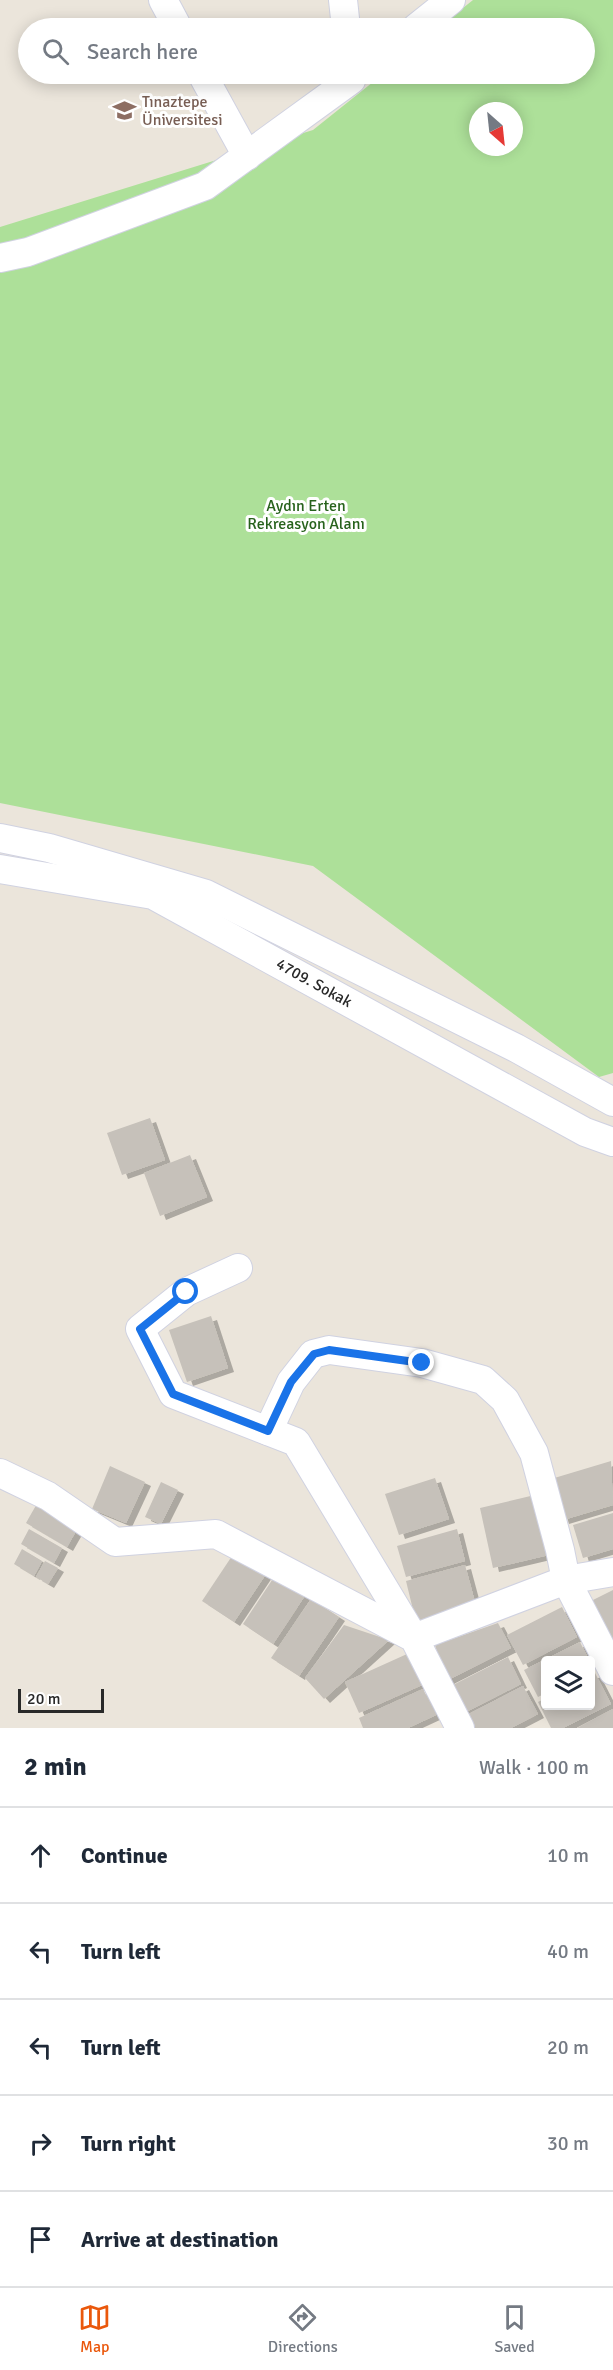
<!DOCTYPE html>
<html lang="en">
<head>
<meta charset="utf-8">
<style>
  :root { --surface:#fff; --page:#f2f2f3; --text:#1f2937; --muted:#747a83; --line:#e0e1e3; --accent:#ea580c }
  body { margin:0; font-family:Signika,sans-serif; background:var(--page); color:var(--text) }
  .controls { position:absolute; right:18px; bottom:18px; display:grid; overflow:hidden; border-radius:6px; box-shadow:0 3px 15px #0003 }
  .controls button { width:54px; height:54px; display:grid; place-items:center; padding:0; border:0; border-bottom:2px solid var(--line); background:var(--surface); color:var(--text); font:30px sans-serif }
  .compass { position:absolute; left:469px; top:102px; width:54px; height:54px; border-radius:50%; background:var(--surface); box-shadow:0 3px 15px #0003; rotate:153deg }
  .scale { position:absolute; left:18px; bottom:15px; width:86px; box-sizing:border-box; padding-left:6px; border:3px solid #292929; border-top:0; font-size:16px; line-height:21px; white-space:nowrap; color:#292929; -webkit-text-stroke:4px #fff; paint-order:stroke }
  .stop { position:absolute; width:18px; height:18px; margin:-14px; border:4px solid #1a73e8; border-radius:50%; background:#fff }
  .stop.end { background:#1a73e8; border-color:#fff; box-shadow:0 2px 6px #0008 }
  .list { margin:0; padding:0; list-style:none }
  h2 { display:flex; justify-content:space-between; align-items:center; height:78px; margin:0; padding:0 24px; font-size:26px }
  h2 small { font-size:20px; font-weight:400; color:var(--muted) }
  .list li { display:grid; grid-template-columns:39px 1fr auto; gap:18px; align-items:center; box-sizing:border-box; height:96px; padding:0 24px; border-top:2px solid var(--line) }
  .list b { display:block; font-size:22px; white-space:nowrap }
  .list em { font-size:20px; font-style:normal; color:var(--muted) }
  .icon { flex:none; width:33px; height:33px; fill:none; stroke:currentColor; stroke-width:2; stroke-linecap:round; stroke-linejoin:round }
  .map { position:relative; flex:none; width:613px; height:1728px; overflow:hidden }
  .search { position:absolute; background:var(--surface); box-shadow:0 3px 15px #0003; left:18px; right:18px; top:18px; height:66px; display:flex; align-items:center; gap:15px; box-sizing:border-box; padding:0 21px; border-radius:33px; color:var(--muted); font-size:22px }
  .sheet { height:558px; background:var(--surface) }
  nav { display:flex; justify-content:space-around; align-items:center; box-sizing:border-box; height:84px; border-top:2px solid var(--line); background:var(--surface); font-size:16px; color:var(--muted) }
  nav a { display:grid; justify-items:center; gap:3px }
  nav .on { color:var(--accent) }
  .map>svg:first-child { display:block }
  .green { fill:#ade099; fill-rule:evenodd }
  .building { fill:#c6c1ba; filter:url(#shadow) }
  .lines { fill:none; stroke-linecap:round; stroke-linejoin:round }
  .minor-casing { stroke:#d0d2e1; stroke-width:30 }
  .minor { stroke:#fff; stroke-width:28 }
  .route { stroke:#1a73e8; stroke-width:8 }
  .labels { text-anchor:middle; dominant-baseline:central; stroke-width:6; stroke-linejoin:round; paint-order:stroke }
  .education-label { font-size:16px; fill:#785e54; stroke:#fff; text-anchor:start }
  .park-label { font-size:16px; fill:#27621c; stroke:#fff }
  .street-label { font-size:16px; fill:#292929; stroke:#fff }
</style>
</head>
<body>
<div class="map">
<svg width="613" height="1728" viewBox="0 0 613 1728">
  <defs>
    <filter id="shadow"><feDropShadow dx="6" dy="4" stdDeviation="0" flood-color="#0004"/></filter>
  </defs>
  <rect width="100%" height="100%" fill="#ebe5db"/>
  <path class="green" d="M473,0H613V1073L599,1077L313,866L0,803V227L313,130L383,74H584V28H438ZM478,111H514V147H478Z"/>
  <g class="building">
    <polygon points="150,1118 165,1160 122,1175 107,1133"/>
    <polygon points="190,1155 207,1197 160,1216 144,1173"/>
    <polygon points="211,1316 228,1368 187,1382 169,1330"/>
    <polygon points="611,1461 613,1505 563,1520 551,1479"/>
    <polygon points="110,1466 145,1482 126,1523 92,1509"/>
    <polygon points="435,1478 449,1519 399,1535 385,1494"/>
    <polygon points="161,1482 178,1490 161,1524 145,1517"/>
    <polygon points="539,1494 553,1554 493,1568 480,1508"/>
    <polygon points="39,1500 80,1524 67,1547 26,1523"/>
    <polygon points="613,1513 613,1549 583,1558 573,1525"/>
    <polygon points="29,1529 62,1548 54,1563 21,1544"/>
    <polygon points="457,1529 465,1561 406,1577 397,1546"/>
    <polygon points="22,1549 42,1561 34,1576 14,1564"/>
    <polygon points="234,1553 266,1574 234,1622 202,1601"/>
    <polygon points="45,1561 58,1568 48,1584 36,1577"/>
    <polygon points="465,1565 476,1606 416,1622 406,1581"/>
    <polygon points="276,1574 306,1594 273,1644 243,1624"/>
    <polygon points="613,1590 613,1638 610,1639 591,1601"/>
    <polygon points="311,1599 339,1617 299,1676 271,1658"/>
    <polygon points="562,1607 577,1637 523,1665 507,1635"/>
    <polygon points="498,1623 511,1648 446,1681 435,1645"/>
    <polygon points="344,1625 389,1640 324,1699 305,1678"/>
    <polygon points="580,1642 589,1660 546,1660 546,1693 538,1697 524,1670"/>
    <polygon points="407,1654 422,1685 359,1713 345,1682"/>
    <polygon points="508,1657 521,1684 464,1713 451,1686"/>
    <polygon points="595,1673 611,1704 563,1728 551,1728 538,1702 546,1698 546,1706 590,1706 590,1675"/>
    <polygon points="523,1686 538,1714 511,1728 468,1728 463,1717"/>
    <polygon points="423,1689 436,1715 408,1728 363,1728 359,1718"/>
    <polygon points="613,1709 613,1728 577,1728"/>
  </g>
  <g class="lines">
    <defs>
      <g id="minor">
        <polyline points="163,0 178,28"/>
        <polyline points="343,0 346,28"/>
        <polyline points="416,28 451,0"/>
        <polyline points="202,74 247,156"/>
        <polyline points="0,258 28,252 205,186 351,80 350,74"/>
        <polyline points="0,838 49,848 206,894 516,1048 613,1102"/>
        <polyline points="0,869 153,895 585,1132 613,1142"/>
        <polyline points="238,1268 186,1292 140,1329 173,1394 296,1442 414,1638 566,1580 613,1572"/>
        <polyline points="268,1431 291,1382 313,1354 329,1350 422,1363 483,1380 505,1400 534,1453 560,1550 566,1580 613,1671"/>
        <polyline points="0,1473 48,1496 115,1542 216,1534 414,1638 460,1728"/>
      </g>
    </defs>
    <use href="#minor" class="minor-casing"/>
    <use href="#minor" class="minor"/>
  </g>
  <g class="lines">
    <polyline class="route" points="186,1292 140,1329 173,1394 268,1431 291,1382 314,1354 329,1350 422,1363"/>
  </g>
  <defs>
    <symbol id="university-bare" viewBox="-9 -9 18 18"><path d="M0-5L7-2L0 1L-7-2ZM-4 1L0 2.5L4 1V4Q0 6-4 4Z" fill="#8d6e63" stroke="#fff" stroke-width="2.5" paint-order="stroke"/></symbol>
  </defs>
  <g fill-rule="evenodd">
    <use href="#university-bare" x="108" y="94" width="33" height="33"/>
  </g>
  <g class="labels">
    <g class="education-label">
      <text x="142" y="102">Tınaztepe<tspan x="142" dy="18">Üniversitesi</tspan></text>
    </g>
    <g class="park-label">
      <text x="306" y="506">Aydın Erten<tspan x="306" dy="18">Rekreasyon Alanı</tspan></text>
    </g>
    <g class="street-label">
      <text transform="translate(314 983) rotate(29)">4709. Sokak</text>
    </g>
  </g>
</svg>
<div class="controls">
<button><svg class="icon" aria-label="layers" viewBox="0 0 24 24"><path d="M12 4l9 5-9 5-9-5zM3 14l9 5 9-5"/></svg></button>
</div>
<svg class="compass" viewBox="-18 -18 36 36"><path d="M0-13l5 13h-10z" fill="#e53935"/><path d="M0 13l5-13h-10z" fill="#747a83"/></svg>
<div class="scale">20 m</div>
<div class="stop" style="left:186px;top:1292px"></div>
<div class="stop end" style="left:422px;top:1363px"></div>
<div class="search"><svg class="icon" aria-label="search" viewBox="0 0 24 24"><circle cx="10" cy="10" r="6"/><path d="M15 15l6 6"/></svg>Search here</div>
</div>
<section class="sheet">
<h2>2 min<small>Walk · 100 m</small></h2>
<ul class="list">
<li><svg class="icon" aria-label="ahead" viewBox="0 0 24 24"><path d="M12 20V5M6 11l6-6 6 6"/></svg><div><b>Continue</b></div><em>10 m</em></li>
<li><svg class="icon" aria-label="left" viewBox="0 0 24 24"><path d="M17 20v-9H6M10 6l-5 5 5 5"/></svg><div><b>Turn left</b></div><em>40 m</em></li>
<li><svg class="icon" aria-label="left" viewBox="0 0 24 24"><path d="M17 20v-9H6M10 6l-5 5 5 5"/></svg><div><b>Turn left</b></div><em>20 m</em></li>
<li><svg class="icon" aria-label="right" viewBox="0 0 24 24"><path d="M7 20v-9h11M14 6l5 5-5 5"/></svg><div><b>Turn right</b></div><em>30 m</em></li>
<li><svg class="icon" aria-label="arrive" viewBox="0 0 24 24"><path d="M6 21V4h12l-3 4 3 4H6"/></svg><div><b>Arrive at destination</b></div></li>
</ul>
</section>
<nav>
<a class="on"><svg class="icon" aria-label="map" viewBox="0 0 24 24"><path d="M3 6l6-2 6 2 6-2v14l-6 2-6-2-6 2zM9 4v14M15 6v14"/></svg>Map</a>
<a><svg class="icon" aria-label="directions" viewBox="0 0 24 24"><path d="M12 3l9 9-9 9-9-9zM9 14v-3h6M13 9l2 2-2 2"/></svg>Directions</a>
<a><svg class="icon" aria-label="saved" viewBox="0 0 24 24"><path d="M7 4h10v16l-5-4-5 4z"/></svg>Saved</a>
</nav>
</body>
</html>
